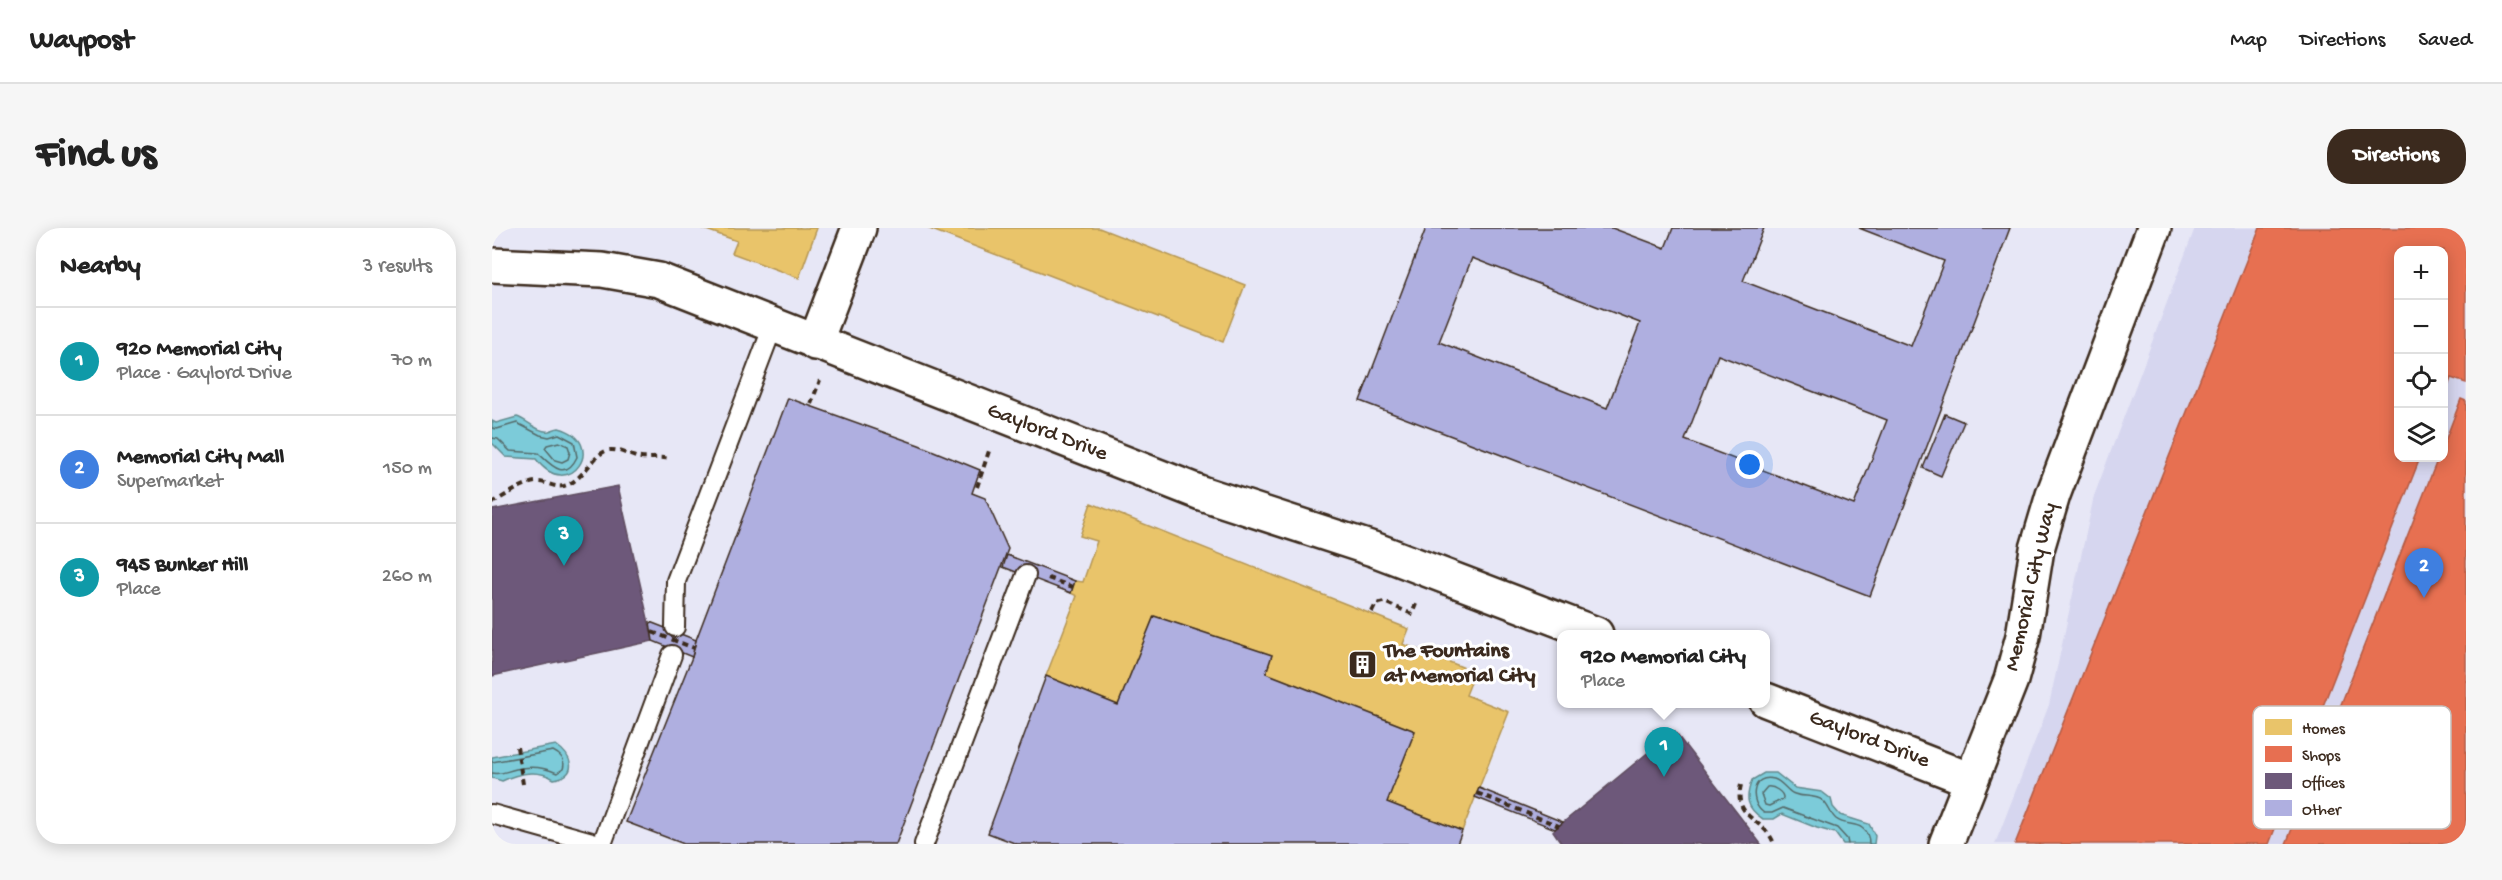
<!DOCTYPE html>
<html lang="en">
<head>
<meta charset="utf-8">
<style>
  :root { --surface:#fff; --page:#f6f6f6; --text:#222; --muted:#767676; --line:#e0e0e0; --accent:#3b2a1e }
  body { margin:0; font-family:"Gochi Hand",sans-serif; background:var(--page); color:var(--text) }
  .controls { position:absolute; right:18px; top:18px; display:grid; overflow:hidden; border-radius:12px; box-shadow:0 3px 15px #0003 }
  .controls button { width:54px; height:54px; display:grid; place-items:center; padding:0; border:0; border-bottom:2px solid var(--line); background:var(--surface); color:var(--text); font:30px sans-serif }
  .you { position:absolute; left:1258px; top:237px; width:21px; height:21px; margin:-15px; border:4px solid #fff; border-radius:50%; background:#1a73e8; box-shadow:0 0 0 9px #1a73e833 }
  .badge { display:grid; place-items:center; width:39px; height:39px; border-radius:50%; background:var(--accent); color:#fff; font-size:20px; font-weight:700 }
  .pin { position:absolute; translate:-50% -50px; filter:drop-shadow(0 2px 3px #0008) }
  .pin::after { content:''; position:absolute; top:32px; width:21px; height:18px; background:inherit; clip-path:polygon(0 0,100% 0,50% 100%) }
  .popup { position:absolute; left:1065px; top:402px; width:213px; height:78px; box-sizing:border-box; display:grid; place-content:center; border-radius:12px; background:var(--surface); filter:drop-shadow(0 2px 4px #0005); font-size:20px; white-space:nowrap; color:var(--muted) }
  .popup b { font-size:22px; color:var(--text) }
  .popup::after { content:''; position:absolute; left:50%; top:100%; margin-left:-12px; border:12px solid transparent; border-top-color:var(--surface) }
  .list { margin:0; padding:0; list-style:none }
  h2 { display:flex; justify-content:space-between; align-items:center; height:78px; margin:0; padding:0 24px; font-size:26px }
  h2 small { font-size:20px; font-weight:400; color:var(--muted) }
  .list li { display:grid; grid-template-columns:39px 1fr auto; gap:18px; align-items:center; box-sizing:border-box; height:108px; padding:0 24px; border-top:2px solid var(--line) }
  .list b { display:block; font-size:22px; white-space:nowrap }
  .list p { margin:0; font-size:20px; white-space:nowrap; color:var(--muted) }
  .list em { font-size:20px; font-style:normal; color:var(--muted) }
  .icon { flex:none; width:33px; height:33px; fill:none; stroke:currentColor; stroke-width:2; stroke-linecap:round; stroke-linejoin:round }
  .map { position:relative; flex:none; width:1974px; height:616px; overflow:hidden; border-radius:24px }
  header { display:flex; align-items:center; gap:36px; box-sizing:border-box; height:84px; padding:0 30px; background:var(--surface); border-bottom:2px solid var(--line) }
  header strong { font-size:28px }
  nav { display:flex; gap:33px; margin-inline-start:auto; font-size:21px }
  .intro { display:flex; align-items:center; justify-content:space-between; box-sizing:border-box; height:144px; padding:0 36px }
  h1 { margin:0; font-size:42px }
  .button { padding:15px 27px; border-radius:24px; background:var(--accent); color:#fff; font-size:21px; font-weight:700 }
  main { display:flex; gap:36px; padding:0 36px }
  aside { flex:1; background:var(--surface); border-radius:24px; box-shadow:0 3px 15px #0003 }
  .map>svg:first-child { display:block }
  .built { fill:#d6d6ef; fill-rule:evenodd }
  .water { fill:#7ccbd9; stroke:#628b8e; stroke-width:1.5 }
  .homes { fill:#e9c46a; stroke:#b59653; stroke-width:1.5 }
  .shops { fill:#e76f51; stroke:#b35a42; stroke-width:1.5 }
  .offices { fill:#6d597a; stroke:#5e4b5e; stroke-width:1.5 }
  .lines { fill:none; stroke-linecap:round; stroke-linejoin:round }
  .shore { stroke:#556a69; stroke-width:1.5 }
  .building { fill:#afafe0; stroke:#3b2a1e; stroke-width:1.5; fill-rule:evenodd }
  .lane-casing { stroke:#3b2a1e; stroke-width:22 }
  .street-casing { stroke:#3b2a1e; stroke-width:38 }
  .secondary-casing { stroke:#3b2a1e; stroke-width:38 }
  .path { stroke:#3b2a1e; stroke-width:4; stroke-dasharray:6 4.5; stroke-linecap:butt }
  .lane { stroke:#fff; stroke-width:18 }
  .street { stroke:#fff; stroke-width:33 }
  .secondary { stroke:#fff; stroke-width:33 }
  .path-bridge { stroke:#3b2a1e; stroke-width:4; stroke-dasharray:6 4.5; stroke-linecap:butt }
  .labels { text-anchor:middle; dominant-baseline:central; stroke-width:6; stroke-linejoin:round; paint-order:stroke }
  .street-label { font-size:22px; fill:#3b2a1e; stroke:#fff }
  .poi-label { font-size:22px; font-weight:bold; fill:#3b2a1e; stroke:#fff; text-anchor:start }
  .key { fill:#fff; stroke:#c4bfbc; stroke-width:1.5 }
  .key-label { font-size:16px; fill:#3b2a1e }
</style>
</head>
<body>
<header>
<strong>Waypost</strong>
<nav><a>Map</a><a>Directions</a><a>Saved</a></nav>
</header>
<div class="intro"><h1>Find us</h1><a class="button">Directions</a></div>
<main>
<aside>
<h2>Nearby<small>3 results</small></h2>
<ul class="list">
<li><span class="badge" style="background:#0f9aa8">1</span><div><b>920 Memorial City</b><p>Place · Gaylord Drive</p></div><em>70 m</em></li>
<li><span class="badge" style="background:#3f7fe0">2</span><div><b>Memorial City Mall</b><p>Supermarket</p></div><em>150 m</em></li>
<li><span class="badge" style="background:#0f9aa8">3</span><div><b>945 Bunker Hill</b><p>Place</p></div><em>260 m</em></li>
</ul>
</aside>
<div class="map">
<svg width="1974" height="616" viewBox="0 0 1974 616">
  <rect width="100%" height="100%" fill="#e7e7f6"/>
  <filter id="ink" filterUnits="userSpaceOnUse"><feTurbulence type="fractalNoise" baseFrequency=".0167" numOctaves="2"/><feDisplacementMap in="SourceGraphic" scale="12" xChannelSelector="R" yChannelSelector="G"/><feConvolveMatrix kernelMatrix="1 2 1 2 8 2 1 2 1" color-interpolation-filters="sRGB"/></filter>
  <g filter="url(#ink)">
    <path class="built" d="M1703,0H1974V616H1503L1557,477L1602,268ZM1906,22H1952V230H1906Z"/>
    <g class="water">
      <path d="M25,189C35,192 47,205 57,203C61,202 64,200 67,200C118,214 77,276 44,231L14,229L0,215V193L4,195Z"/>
      <path d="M64,517C80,528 87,547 62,551C46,541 26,545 10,553L0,550V529Z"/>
      <path d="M1272,545H1284L1303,560L1330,564L1339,571L1341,579L1348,587L1377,596L1383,608L1382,616H1351L1343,605L1325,600L1290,586L1282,591H1271C1254,580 1253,570 1260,552Z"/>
    </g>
    <g class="homes">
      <polygon points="209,0 325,0 307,50 240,25 245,13"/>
      <polygon points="435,0 607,0 753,57 731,114"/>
      <polygon points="599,275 917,401 911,416 983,444 974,467 1017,484 970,603 895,574 923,503 774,445 780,427 662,388 626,477 554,448 585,368 579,365 583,353 591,354 605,313 588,308"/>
    </g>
    <g class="shops">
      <polygon points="1768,0 1974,0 1974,155 1959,150 1952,170 1952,22 1906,22 1906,230 1928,230 1777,616 1523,616"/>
      <polygon points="1969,171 1974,173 1974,616 1794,616 1946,230 1952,230 1952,216"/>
      <polygon points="1820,505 1835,511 1816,559 1801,553"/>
    </g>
    <g class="offices">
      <polygon points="126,258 161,413 0,448 0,282"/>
      <polygon points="1182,503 1269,616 1070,616 1061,603"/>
    </g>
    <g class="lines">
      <g class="shore">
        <path d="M0,200L5,201L25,195L48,207L57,209L67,206L82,214L85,229C73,254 59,237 46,225L18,223L6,211L0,210"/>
        <polygon points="67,214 76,218 78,224 76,231 70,234 63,232 53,220 55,217"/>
        <path d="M0,534L61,523C69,527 74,532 71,541L65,545C52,539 38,538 24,541C14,543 10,547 0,545"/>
        <path d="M1275,559C1281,558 1292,564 1291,571L1277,578L1273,577L1269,566Z"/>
        <path d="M1356,616L1355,611L1345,600L1291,580L1280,585H1272C1256,574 1260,545 1282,551C1289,553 1294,561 1300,565C1309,570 1324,566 1331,573C1337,578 1338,586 1344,591C1353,598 1363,594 1370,600C1376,604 1377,610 1377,616"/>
      </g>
    </g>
    <g class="building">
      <path d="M934,0H1120L1173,20L1181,0H1272L1251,53L1419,118L1452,33L1367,0H1518L1378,368L868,173ZM980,30L1148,95L1115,180L947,114ZM1226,127L1395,192L1362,277L1193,212Z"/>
      <polygon points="296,170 427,217 488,242 480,265 493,270 516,321 404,616 192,616 134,594 200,429 204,412"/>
      <polygon points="1453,186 1472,194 1449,248 1431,240"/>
      <polygon points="515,327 583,353 579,365 511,339"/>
      <polygon points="662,388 780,427 774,445 923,503 895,574 970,603 965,616 525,616 496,605 554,448 626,477"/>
      <polygon points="158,394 204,412 200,429 161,413"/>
      <polygon points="987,560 1071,594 1063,601 983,569"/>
    </g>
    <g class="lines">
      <defs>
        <g id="lane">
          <polyline points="183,399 184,353 281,98"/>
          <polyline points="0,586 107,616"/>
          <polyline points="110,616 180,427"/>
          <polyline points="432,616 534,347"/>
        </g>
        <polyline id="street" points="323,115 367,0"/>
        <g id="secondary">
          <polyline points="0,37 110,42 167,52 709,265 884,322 1104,406"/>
          <polyline points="1274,472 1479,552"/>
          <polyline points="1454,616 1519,452 1531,408 1545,321 1561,267 1662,0"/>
        </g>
      </defs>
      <use href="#lane" class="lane-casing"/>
      <use href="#street" class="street-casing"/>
      <use href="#secondary" class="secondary-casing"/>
      <g class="path">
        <polyline points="319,176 328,152"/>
        <polyline points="485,259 498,220"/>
        <path d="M0,275C12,269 33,253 46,254C55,254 62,260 72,258C92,253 102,223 118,222C129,221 139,229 149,230C159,231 167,228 177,231"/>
        <polyline points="556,350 581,359"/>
        <polyline points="880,384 884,376 892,374 920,386 924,376"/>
        <polyline points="25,519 31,556"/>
        <polyline points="1810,529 1825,535"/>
        <path d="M1249,557C1240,591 1274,591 1282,616"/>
        <polyline points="985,565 1067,598"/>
      </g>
      <use href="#lane" class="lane"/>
      <use href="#street" class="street"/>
      <use href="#secondary" class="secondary"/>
      <polyline class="path-bridge" points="160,404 202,420"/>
    </g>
  </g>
  <defs>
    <symbol id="building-square" viewBox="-11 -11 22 22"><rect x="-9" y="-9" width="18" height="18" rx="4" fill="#3b2a1e" stroke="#fff"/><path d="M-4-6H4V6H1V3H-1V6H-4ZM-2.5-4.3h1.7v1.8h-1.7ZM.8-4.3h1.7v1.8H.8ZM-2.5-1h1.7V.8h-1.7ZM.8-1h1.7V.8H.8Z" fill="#fff"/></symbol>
  </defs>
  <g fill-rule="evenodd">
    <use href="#building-square" x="854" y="420" width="33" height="33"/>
  </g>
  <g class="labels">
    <g class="street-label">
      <text transform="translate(555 205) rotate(21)">Gaylord Drive</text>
      <text transform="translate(1540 359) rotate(-77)">Memorial City Way</text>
      <text transform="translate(1377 512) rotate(21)">Gaylord Drive</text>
    </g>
    <g class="poi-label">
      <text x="892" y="424">The Fountains<tspan x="892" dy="25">at Memorial City</tspan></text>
    </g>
  </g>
  <rect x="1761" y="478" width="198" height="123" rx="9" class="key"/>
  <rect x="1773" y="491" width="27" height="16" fill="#e9c46a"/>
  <rect x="1773" y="518" width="27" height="16" fill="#e76f51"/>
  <rect x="1773" y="545" width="27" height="16" fill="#6d597a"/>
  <rect x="1773" y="572" width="27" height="16" fill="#afafe0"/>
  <g class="key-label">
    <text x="1810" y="505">Homes</text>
    <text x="1810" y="532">Shops</text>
    <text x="1810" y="559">Offices</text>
    <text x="1810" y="586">Other</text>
  </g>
</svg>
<div class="controls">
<button>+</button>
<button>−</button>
<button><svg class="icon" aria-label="locate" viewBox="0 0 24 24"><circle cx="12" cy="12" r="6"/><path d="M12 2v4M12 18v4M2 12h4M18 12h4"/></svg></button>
<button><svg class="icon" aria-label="layers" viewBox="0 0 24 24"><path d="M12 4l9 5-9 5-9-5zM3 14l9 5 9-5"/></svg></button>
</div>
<div class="you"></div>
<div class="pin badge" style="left:1172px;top:549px;background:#0f9aa8">1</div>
<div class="popup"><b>920 Memorial City</b>Place</div>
<div class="pin badge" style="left:1932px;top:370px;background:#3f7fe0">2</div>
<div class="pin badge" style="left:72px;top:338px;background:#0f9aa8">3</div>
</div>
</main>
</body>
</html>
